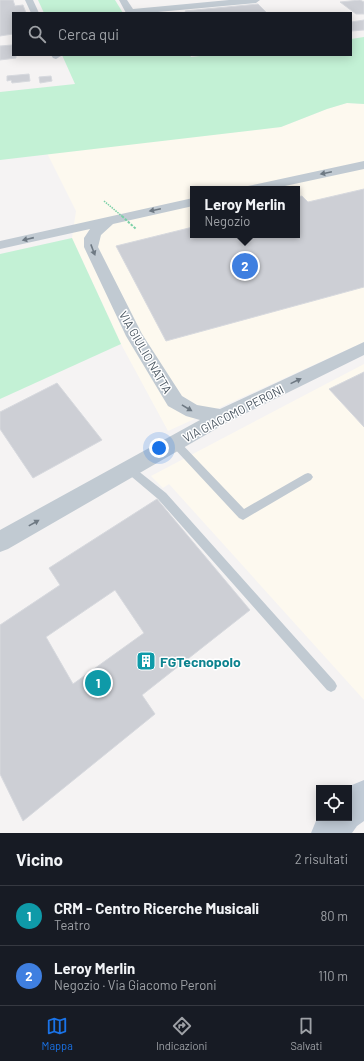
<!DOCTYPE html>
<html lang="it">
<head>
<meta charset="utf-8">
<style>
  :root { --surface:#171b24; --page:#242831; --text:#f1f3f6; --muted:#9ea1a6; --line:#363941; --accent:#1a73e8 }
  body { margin:0; font-family:Barlow,sans-serif; background:var(--page); color:var(--text) }
  .controls { position:absolute; right:12px; bottom:12px; display:grid; overflow:hidden; border-radius:0px; box-shadow:0 2px 10px #0003 }
  .controls button { width:36px; height:36px; display:grid; place-items:center; padding:0; border:0; border-bottom:1px solid var(--line); background:var(--surface); color:var(--text); font:20px sans-serif }
  .you { position:absolute; left:159px; top:448px; width:14px; height:14px; margin:-10px; border:3px solid #fff; border-radius:50%; background:#1a73e8; box-shadow:0 0 0 6px #1a73e833 }
  .badge { display:grid; place-items:center; width:26px; height:26px; border-radius:50%; background:var(--accent); color:#fff; font-size:13px; font-weight:700 }
  .pin { position:absolute; translate:-50% -50%; border:2px solid #fff; box-shadow:0 1px 4px #0006 }
  .popup { position:absolute; left:190px; top:186px; width:110px; height:52px; box-sizing:border-box; display:grid; place-content:center; border-radius:0px; background:var(--surface); filter:drop-shadow(0 1px 3px #0005); font-size:13px; white-space:nowrap; color:var(--muted) }
  .popup b { font-size:15px; color:var(--text) }
  .popup::after { content:''; position:absolute; left:50%; top:100%; margin-left:-8px; border:8px solid transparent; border-top-color:var(--surface) }
  .list { margin:0; padding:0; list-style:none }
  h2 { display:flex; justify-content:space-between; align-items:center; height:52px; margin:0; padding:0 16px; font-size:17px }
  h2 small { font-size:13px; font-weight:400; color:var(--muted) }
  .list li { display:grid; grid-template-columns:26px 1fr auto; gap:12px; align-items:center; box-sizing:border-box; height:60px; padding:0 16px; border-top:1px solid var(--line) }
  .list b { display:block; font-size:15px; white-space:nowrap }
  .list p { margin:0; font-size:13px; white-space:nowrap; color:var(--muted) }
  .list em { font-size:13px; font-style:normal; color:var(--muted) }
  .icon { flex:none; width:22px; height:22px; fill:none; stroke:currentColor; stroke-width:2; stroke-linecap:round; stroke-linejoin:round }
  .map { position:relative; flex:none; width:364px; height:833px; overflow:hidden }
  .search { position:absolute; background:var(--surface); box-shadow:0 2px 10px #0003; left:12px; right:12px; top:12px; height:44px; display:flex; align-items:center; gap:10px; box-sizing:border-box; padding:0 14px; border-radius:0px; color:var(--muted); font-size:15px }
  .sheet { height:172px; background:var(--surface) }
  nav { display:flex; justify-content:space-around; align-items:center; box-sizing:border-box; height:56px; border-top:1px solid var(--line); background:var(--surface); font-size:11px; color:var(--muted) }
  nav a { display:grid; justify-items:center; gap:2px }
  nav .on { color:var(--accent) }
  .map>svg:first-child { display:block }
  .commercial { fill:#fdf9ef; fill-rule:evenodd }
  .green { fill:#c3f1d5 }
  .building { fill:#cdcfd5; stroke:#d7d9de; fill-rule:evenodd }
  .lines { fill:none; stroke-linecap:round; stroke-linejoin:round }
  .service { fill:#c1cad2; fill-rule:evenodd }
  .minor { fill:#c1cad2; fill-rule:evenodd }
  .secondary { fill:#c1cbd6; fill-rule:evenodd }
  .path-bridge-far1 { stroke:#7ad0a6; stroke-width:1.5; stroke-dasharray:1.5 1; stroke-linecap:butt }
  .path-bridge { stroke:#7ad0a6; stroke-width:2; stroke-dasharray:2.5 1.5; stroke-linecap:butt }
  .oneway { fill:#6e7983 }
  .labels { text-anchor:middle; dominant-baseline:central; stroke-width:3; stroke-linejoin:round; paint-order:stroke }
  .street-label { font-size:12px; fill:#4a5661; stroke:#fff }
  .near-culture-label { font-size:14px; font-weight:bold; fill:#0d838f; stroke:#fff; text-anchor:start }
</style>
</head>
<body>
<div class="map">
<svg width="364" height="833" viewBox="0 0 364 833">
  <rect width="100%" height="100%" fill="#f5f3f3"/>
  <g class="commercial">
    <path d="M347,103L364,104V342L168,431L121,344L72,238L76,211L47,153L281,127L327,109ZM193,189H297V235H193Z"/>
    <polygon points="364,364 364,700 169,484 163,488 151,476"/>
  </g>
  <g class="green">
    <polygon points="38,0 115,0 123,13 44,13"/>
    <polygon points="364,37 364,104 347,103 327,109 281,127 0,160 0,92 75,84 62,55 190,55 191,57 208,55 351,55 351,39"/>
    <polygon points="72,238 121,344 0,399 0,254"/>
  </g>
  <g class="building">
    <polygon points="0,0 13,0 15,6 23,5 26,13 13,13 13,34 0,36"/>
    <polygon points="360,0 364,2 364,14 356,14 340,2"/>
    <polygon points="258,4 267,13 186,13 185,11"/>
    <polygon points="364,20 364,30 351,31 351,22"/>
    <polygon points="12,45 13,55 16,55 16,58 0,60 0,46"/>
    <polygon points="29,74 30,81 12,83 11,80 7,81 7,76"/>
    <polygon points="51,76 52,81 40,83 39,77"/>
    <polygon points="364,189 364,287 166,341 116,246 193,227 193,235 297,235 297,197 302,196 308,202"/>
    <polygon points="364,372 364,427 329,389"/>
    <polygon points="57,383 102,440 33,478 0,429 0,412"/>
    <path d="M157,499L250,610L142,695L155,714L23,821L0,774V625L60,585L49,568ZM115,590L144,633L73,684L46,637Z"/>
  </g>
  <g class="lines">
    <g class="service">
      <polygon points="175,439 178,440 244,509 305,474 308,473 311,474 313,477 311,480 243,520 239,518 172,446 170,443 172,440"/>
      <polygon points="129,465 132,466 166,493 335,682 337,686 335,690 331,692 327,690 158,499 126,472 124,469 126,466"/>
    </g>
    <g class="minor">
      <polygon points="25,0 33,0 39,13 31,13"/>
      <polygon points="119,0 127,0 133,9 229,0 260,0 256,3 147,13 126,13"/>
      <polygon points="51,55 61,55 61,56 56,59 53,58"/>
      <polygon points="364,161 364,169 271,189 246,189 248,186 253,185"/>
      <polygon points="193,198 193,206 113,224 101,235 98,247 142,334 182,396 197,405 220,409 364,342 364,355 228,422 8,549 0,552 0,530 200,420 186,416 168,406 126,336 84,247 84,238 90,229 0,249 0,241"/>
    </g>
    <polygon class="secondary" points="364,780 364,821 357,826 352,833 311,833 316,821 319,818 349,818 349,788 352,785"/>
    <polyline class="path-bridge-far1" points="104,201 123,217"/>
    <polyline class="path-bridge" points="122,216 136,229"/>
  </g>
  <defs><path id="oneway-solid" d="M-6-.8H1V-3.2L6.5 0L1 3.2V.8H-6Z"/></defs>
  <g class="oneway">
    <use href="#oneway-solid" transform="translate(326 173) rotate(168)"/>
    <use href="#oneway-solid" transform="translate(155 210) rotate(168)"/>
    <use href="#oneway-solid" transform="translate(28 239) rotate(167)"/>
    <use href="#oneway-solid" transform="translate(93 250) rotate(69)"/>
    <use href="#oneway-solid" transform="translate(296 381) rotate(-26)"/>
    <use href="#oneway-solid" transform="translate(187 408) rotate(31)"/>
    <use href="#oneway-solid" transform="translate(34 523) rotate(-29)"/>
  </g>
  <defs>
    <symbol id="building-square" viewBox="-11 -11 22 22"><rect x="-9" y="-9" width="18" height="18" rx="4" fill="#0f9aa8" stroke="#fff"/><path d="M-4-6H4V6H1V3H-1V6H-4ZM-2.5-4.3h1.7v1.8h-1.7ZM.8-4.3h1.7v1.8H.8ZM-2.5-1h1.7V.8h-1.7ZM.8-1h1.7V.8H.8Z" fill="#fff"/></symbol>
  </defs>
  <g fill-rule="evenodd">
    <use href="#building-square" x="135" y="650" width="22" height="22"/>
  </g>
  <g class="labels">
    <g class="street-label">
      <text transform="translate(146 352) rotate(60)">VIA GIULIO NATTA</text>
      <text transform="translate(233 413) rotate(-27)">VIA GIACOMO PERONI</text>
    </g>
    <g class="near-culture-label">
      <text x="160" y="661">FGTecnopolo</text>
    </g>
  </g>
</svg>
<div class="controls">
<button><svg class="icon" aria-label="locate" viewBox="0 0 24 24"><circle cx="12" cy="12" r="6"/><path d="M12 2v4M12 18v4M2 12h4M18 12h4"/></svg></button>
</div>
<div class="you"></div>
<div class="pin badge" style="left:98px;top:683px;background:#0f9aa8">1</div>
<div class="pin badge" style="left:245px;top:266px;background:#3f7fe0">2</div>
<div class="popup"><b>Leroy Merlin</b>Negozio</div>
<div class="search"><svg class="icon" aria-label="search" viewBox="0 0 24 24"><circle cx="10" cy="10" r="6"/><path d="M15 15l6 6"/></svg>Cerca qui</div>
</div>
<section class="sheet">
<h2>Vicino<small>2 risultati</small></h2>
<ul class="list">
<li><span class="badge" style="background:#0f9aa8">1</span><div><b>CRM - Centro Ricerche Musicali</b><p>Teatro</p></div><em>80 m</em></li>
<li><span class="badge" style="background:#3f7fe0">2</span><div><b>Leroy Merlin</b><p>Negozio · Via Giacomo Peroni</p></div><em>110 m</em></li>
</ul>
</section>
<nav>
<a class="on"><svg class="icon" aria-label="map" viewBox="0 0 24 24"><path d="M3 6l6-2 6 2 6-2v14l-6 2-6-2-6 2zM9 4v14M15 6v14"/></svg>Mappa</a>
<a><svg class="icon" aria-label="directions" viewBox="0 0 24 24"><path d="M12 3l9 9-9 9-9-9zM9 14v-3h6M13 9l2 2-2 2"/></svg>Indicazioni</a>
<a><svg class="icon" aria-label="saved" viewBox="0 0 24 24"><path d="M7 4h10v16l-5-4-5 4z"/></svg>Salvati</a>
</nav>
</body>
</html>
